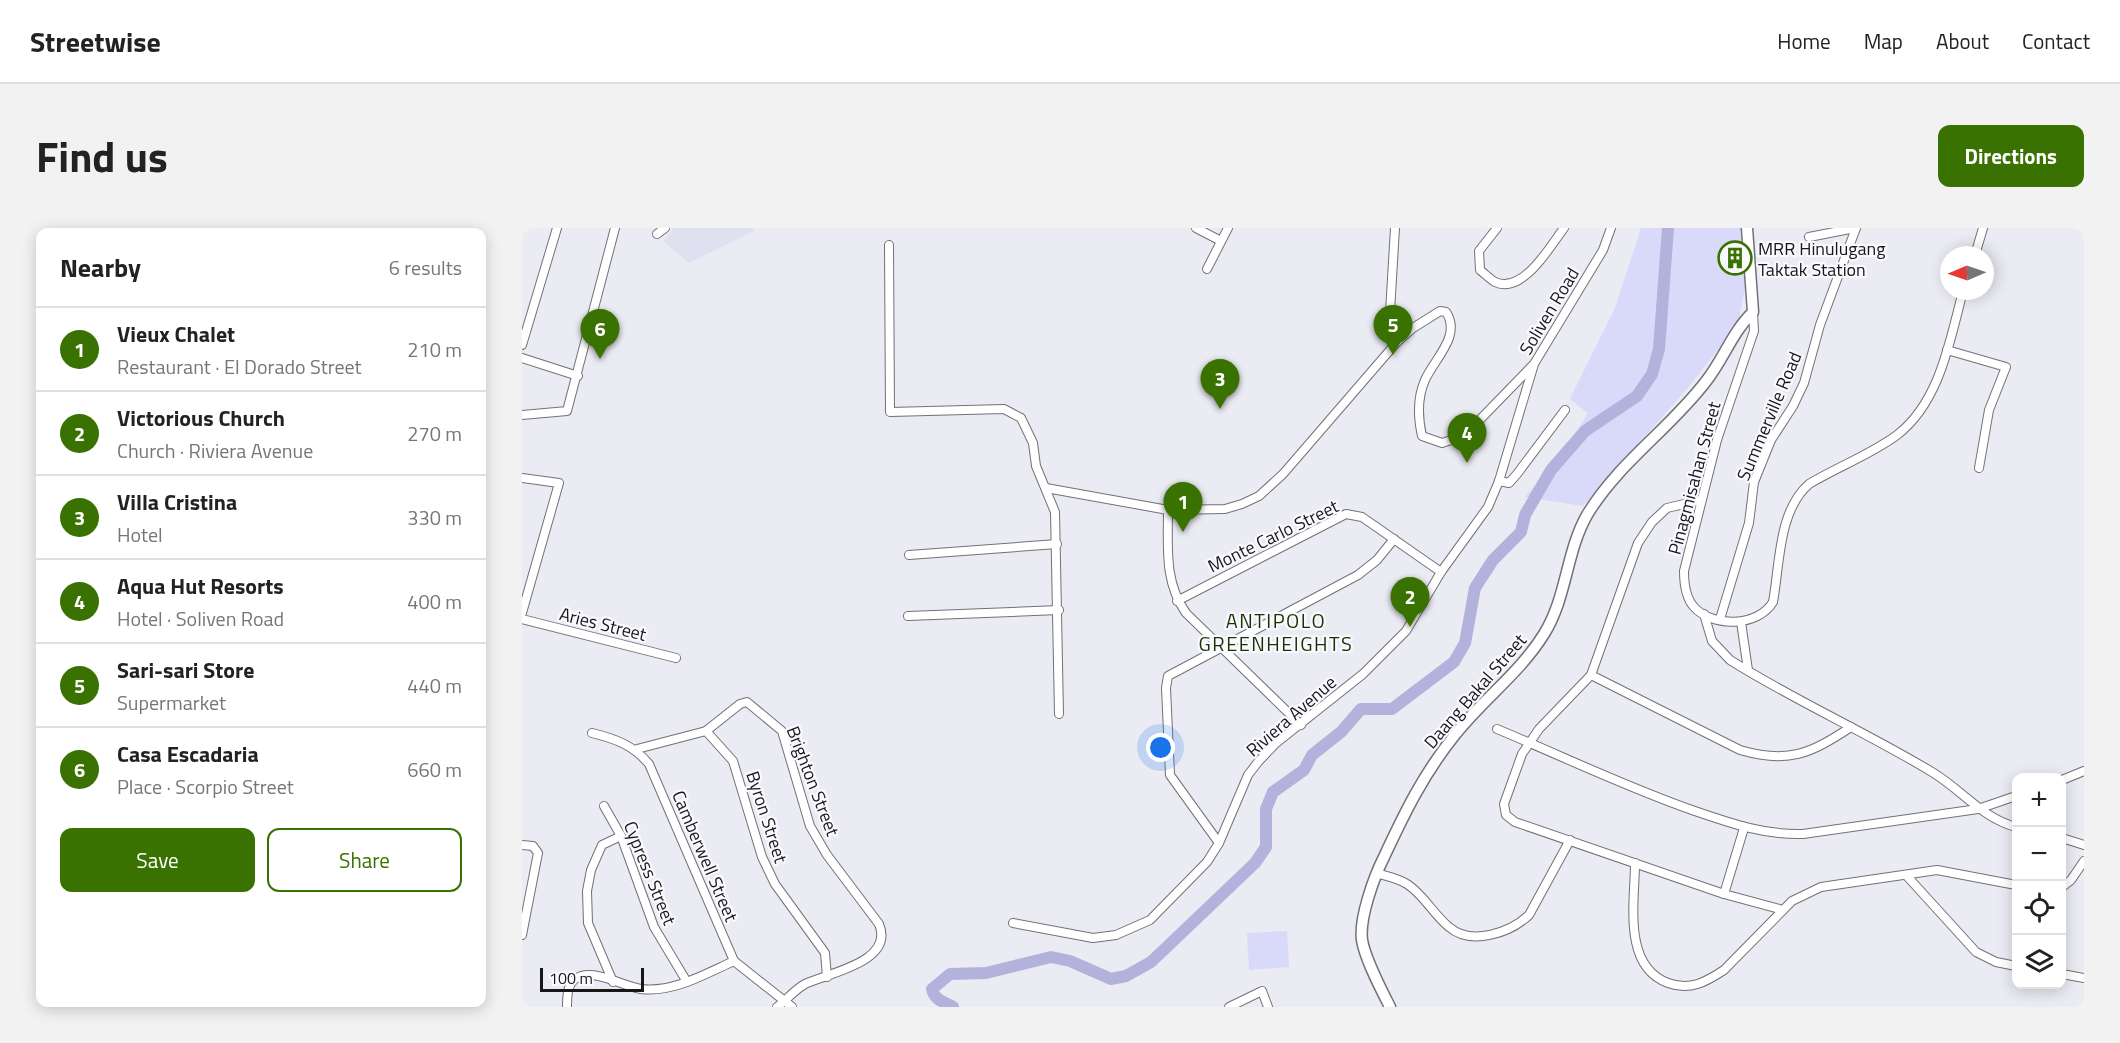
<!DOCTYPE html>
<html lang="en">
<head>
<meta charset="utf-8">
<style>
  :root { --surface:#fff; --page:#f2f2f2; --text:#222; --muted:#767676; --line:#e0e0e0; --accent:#397201 }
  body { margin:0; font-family:"Titillium Web",sans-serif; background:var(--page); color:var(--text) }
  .controls { position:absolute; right:18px; bottom:18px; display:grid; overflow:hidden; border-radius:12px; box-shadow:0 3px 15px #0003 }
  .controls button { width:54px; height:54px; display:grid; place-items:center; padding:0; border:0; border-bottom:2px solid var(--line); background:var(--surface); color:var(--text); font:30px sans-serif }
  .compass { position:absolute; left:1418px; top:18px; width:54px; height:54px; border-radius:50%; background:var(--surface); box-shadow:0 3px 15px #0003; rotate:268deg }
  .scale { position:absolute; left:18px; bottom:15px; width:104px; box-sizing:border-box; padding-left:6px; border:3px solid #17171a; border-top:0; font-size:16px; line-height:21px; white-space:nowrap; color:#17171a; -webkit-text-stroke:4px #f9f9fe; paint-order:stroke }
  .you { position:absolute; left:639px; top:520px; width:21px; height:21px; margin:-15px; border:4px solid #fff; border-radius:50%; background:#1a73e8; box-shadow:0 0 0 9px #1a73e833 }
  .badge { display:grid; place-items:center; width:39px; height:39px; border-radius:50%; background:var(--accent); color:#fff; font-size:20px; font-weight:700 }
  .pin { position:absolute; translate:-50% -50px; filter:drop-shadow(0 2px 3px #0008) }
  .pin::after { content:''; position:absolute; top:32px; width:21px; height:18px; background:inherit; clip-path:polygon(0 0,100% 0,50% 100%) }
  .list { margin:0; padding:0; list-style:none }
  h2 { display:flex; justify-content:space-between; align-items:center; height:78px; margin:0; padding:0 24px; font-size:26px }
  h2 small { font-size:20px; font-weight:400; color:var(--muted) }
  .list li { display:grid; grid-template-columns:39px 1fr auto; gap:18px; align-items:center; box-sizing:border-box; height:84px; padding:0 24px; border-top:2px solid var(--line) }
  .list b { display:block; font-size:22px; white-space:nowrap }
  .list p { margin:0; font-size:20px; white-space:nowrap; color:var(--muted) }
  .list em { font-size:20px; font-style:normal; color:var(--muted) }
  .actions { display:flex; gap:12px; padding:18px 24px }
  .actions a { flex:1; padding:14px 0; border:2px solid var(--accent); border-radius:12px; text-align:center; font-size:21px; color:var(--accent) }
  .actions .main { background:var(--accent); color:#fff }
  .icon { flex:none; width:33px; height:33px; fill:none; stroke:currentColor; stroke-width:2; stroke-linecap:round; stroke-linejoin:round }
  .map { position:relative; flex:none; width:1562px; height:779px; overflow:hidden; border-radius:12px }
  header { display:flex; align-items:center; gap:36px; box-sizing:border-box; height:84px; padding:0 30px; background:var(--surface); border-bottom:2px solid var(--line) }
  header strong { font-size:28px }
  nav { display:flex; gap:33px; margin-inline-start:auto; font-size:21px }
  .intro { display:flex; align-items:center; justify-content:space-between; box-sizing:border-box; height:144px; padding:0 36px }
  h1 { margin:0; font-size:42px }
  .button { padding:15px 27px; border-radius:12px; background:var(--accent); color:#fff; font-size:21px; font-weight:700 }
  main { display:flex; gap:36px; padding:0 36px }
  aside { flex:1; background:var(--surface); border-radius:12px; box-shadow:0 3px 15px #0003 }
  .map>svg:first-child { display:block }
  .built { fill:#e0e1f0 }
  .green { fill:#d9d9f9 }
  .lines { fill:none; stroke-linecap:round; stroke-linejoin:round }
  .river { stroke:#b2b2dc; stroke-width:12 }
  .street-casing { stroke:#717179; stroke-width:10 }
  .secondary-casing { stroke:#717179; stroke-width:13 }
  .street { stroke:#fff; stroke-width:8 }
  .secondary { stroke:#fff; stroke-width:10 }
  .labels { text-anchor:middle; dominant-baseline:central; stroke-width:4.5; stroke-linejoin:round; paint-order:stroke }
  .poi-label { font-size:18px; fill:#17171a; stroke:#f9f9fe; text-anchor:start }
  .street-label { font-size:18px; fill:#17171a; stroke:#f9f9fe }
  .neighbourhood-label { font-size:20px; letter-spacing:1.5px; fill:#183303; stroke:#f9f9fe }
</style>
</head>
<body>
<header>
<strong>Streetwise</strong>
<nav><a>Home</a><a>Map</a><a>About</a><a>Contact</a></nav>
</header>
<div class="intro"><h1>Find us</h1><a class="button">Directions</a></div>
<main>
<aside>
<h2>Nearby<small>6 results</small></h2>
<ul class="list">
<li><span class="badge">1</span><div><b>Vieux Chalet</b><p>Restaurant · El Dorado Street</p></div><em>210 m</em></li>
<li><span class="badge">2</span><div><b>Victorious Church</b><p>Church · Riviera Avenue</p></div><em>270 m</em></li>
<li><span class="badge">3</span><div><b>Villa Cristina</b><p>Hotel</p></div><em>330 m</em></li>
<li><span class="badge">4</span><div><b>Aqua Hut Resorts</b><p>Hotel · Soliven Road</p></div><em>400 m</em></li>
<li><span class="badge">5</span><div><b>Sari-sari Store</b><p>Supermarket</p></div><em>440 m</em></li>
<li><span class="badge">6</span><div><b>Casa Escadaria</b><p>Place · Scorpio Street</p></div><em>660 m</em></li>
</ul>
<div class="actions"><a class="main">Save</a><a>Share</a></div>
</aside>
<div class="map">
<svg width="1562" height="779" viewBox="0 0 1562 779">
  <rect width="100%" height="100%" fill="#ebebf3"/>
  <polygon class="built" points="152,0 231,0 232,3 167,35 141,13"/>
  <g class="green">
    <polygon points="1119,0 1218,0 1223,60 1216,96 1165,161 1061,278 1003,269 1044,221 1066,185 1048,171 1093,80"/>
    <polygon points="765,703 767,739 727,742 725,705"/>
  </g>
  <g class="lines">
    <path class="river" d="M431,779C421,773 413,773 410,761L428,746L464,745L529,729L548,733L589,751L604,748L629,734L733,635L744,619V581L751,564L782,542L790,527L819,504L839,481H870L932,434L943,415L953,360L971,332L999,304L1003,287L1029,242L1063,203L1115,168L1130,146L1137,121L1146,0"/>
    <defs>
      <g id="street">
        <polyline points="674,0 699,13"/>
        <polyline points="873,0 868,84 875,114"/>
        <path d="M975,0L957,23L958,42C963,46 968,51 973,54C1001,67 1029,17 1042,0"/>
        <polyline points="135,6 143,0"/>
        <polyline points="1287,9 1333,0"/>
        <polyline points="367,17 368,184 482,181 499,190 511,215 514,238 533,284 537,486"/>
        <polyline points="1453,27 1461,0"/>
        <polyline points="685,41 706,0"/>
        <path d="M1231,84L1232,103L1195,212L1162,343C1162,355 1163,369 1172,379C1191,400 1236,399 1251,374C1258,336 1256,283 1287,256C1315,239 1348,227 1375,207C1418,174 1428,112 1441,63"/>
        <polyline points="0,117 35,0"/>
        <polyline points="1425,122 1484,139 1467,182 1457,240"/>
        <polyline points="0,130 56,148"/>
        <polyline points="0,187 45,183 93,0"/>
        <polyline points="0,250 37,255 0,385"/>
        <polyline points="977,253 987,255 995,246 1043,182"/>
        <path d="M524,260L646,282L703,281L720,276L737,268L761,246L875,114L891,100L918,83L924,84C940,108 912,131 903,152C895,170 896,190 900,208L920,215L942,208L1011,137"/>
        <polyline points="1179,272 1145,280 1130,294 1116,315 1069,447 1017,501 1000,526 982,576 984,587 993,594 1202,666 1261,682"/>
        <path d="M646,282C646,320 642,354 664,385L779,497"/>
        <polyline points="387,327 535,316"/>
        <polyline points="655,373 824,286 840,289 919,344"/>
        <path d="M1182,386L1190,413L1208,432C1273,473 1344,504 1410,544C1440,562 1460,590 1494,599"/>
        <polyline points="386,388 537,382"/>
        <polyline points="0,391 154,430"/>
        <polyline points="1198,391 1227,295 1232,254 1249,212 1271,178 1282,155 1298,97 1334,0"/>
        <polyline points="1219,394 1226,442"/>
        <path d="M1069,447L1218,522C1266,536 1288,526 1329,499"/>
        <path d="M975,501C1040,528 1104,559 1170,582C1208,595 1241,607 1281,606L1456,581L1494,568"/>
        <polyline points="184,503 211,533 240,629 253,656 303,725 305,749"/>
        <path d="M70,505C94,511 111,517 127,536L212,733L270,779"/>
        <path d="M115,521L184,503L218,476L225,474L260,503L288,598L305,627L357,696C373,734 306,745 283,756C272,762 265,772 255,779"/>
        <polyline points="1540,552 1562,543"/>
        <polyline points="82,578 99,608 132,699 165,754"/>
        <polyline points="1540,610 1562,617"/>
        <polyline points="697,615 648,547 644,460 646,448 836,347 855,332 872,311"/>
        <polyline points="0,617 11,618 16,625 0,707"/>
        <path d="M1113,635C1113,673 1100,738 1146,755C1168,763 1184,754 1202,742L1270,673L1299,659L1415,642L1494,657"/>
        <path d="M854,645C864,648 876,650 885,656C902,667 911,686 927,699C949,718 988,705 1007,687L1048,612"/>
        <polyline points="1384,647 1454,724 1474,734 1494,738"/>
        <polyline points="1540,659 1549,652 1562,633"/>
        <polyline points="1202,666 1222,600"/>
        <polyline points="491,695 571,710 594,707 628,692 685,634 697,615 726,547 736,534 754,515 841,446 884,403 919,344 966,279 977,253 1012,136 1081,22 1089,0"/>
        <polyline points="1540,746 1562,750"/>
        <polyline points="91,754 66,695 65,663 69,642 80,617 99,608"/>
        <path d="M45,779C45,767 45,752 59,748C77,743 101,758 119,761C151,765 183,746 212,733"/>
        <polyline points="707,779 740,763 746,779"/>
      </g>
      <path id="secondary" d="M868,779C859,761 843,731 840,712C837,690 852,649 862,629C883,584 901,547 932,508C960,472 998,445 1022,406C1045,369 1044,324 1065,287C1096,235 1149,200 1185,152C1202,130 1211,103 1231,84L1225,0"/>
    </defs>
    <use href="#street" class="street-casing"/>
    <use href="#secondary" class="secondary-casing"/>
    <use href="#street" class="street"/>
    <use href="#secondary" class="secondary"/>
  </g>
  <defs>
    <symbol id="building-ring" viewBox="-11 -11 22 22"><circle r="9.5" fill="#f9f9fe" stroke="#397201" stroke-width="1.5"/><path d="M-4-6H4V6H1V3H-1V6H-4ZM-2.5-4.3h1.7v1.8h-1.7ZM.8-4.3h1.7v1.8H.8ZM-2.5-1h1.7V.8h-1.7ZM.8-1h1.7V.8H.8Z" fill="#397201"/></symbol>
  </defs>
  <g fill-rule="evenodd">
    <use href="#building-ring" x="1194" y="11" width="38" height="38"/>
  </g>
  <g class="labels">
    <g class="poi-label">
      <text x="1236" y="20">MRR Hinulugang<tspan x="1236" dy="21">Taktak Station</tspan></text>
    </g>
    <g class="street-label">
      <text transform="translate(1027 83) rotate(-59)">Soliven Road</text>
      <text transform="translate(1247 188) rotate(-67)">Summerville Road</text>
      <text transform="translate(1172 250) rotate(-75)">Pinagmisahan Street</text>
      <text transform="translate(751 308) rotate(-26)">Monte Carlo Street</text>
      <text transform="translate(81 396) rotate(14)">Aries Street</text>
      <text transform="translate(953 463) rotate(-49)">Daang Bakal Street</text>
      <text transform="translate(769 488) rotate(-41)">Riviera Avenue</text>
      <text transform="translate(291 553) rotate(69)">Brighton Street</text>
      <text transform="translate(245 589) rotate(72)">Byron Street</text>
      <text transform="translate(183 628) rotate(67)">Camberwell Street</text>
      <text transform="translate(128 645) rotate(68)">Cypress Street</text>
    </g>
    <g class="neighbourhood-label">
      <text x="754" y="392">ANTIPOLO<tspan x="754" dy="23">GREENHEIGHTS</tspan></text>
    </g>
  </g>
</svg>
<div class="controls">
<button>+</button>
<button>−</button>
<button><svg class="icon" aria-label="locate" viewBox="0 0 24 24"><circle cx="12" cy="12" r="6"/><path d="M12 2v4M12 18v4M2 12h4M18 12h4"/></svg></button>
<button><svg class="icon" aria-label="layers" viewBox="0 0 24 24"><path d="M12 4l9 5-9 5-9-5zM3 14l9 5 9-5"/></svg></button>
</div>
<svg class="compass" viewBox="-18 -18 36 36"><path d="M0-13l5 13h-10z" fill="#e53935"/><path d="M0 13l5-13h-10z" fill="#767676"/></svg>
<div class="scale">100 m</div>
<div class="you"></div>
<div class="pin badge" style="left:661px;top:304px">1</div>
<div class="pin badge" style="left:888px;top:399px">2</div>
<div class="pin badge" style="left:698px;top:181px">3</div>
<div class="pin badge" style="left:945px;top:235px">4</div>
<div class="pin badge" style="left:871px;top:127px">5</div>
<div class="pin badge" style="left:78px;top:131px">6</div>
</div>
</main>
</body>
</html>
